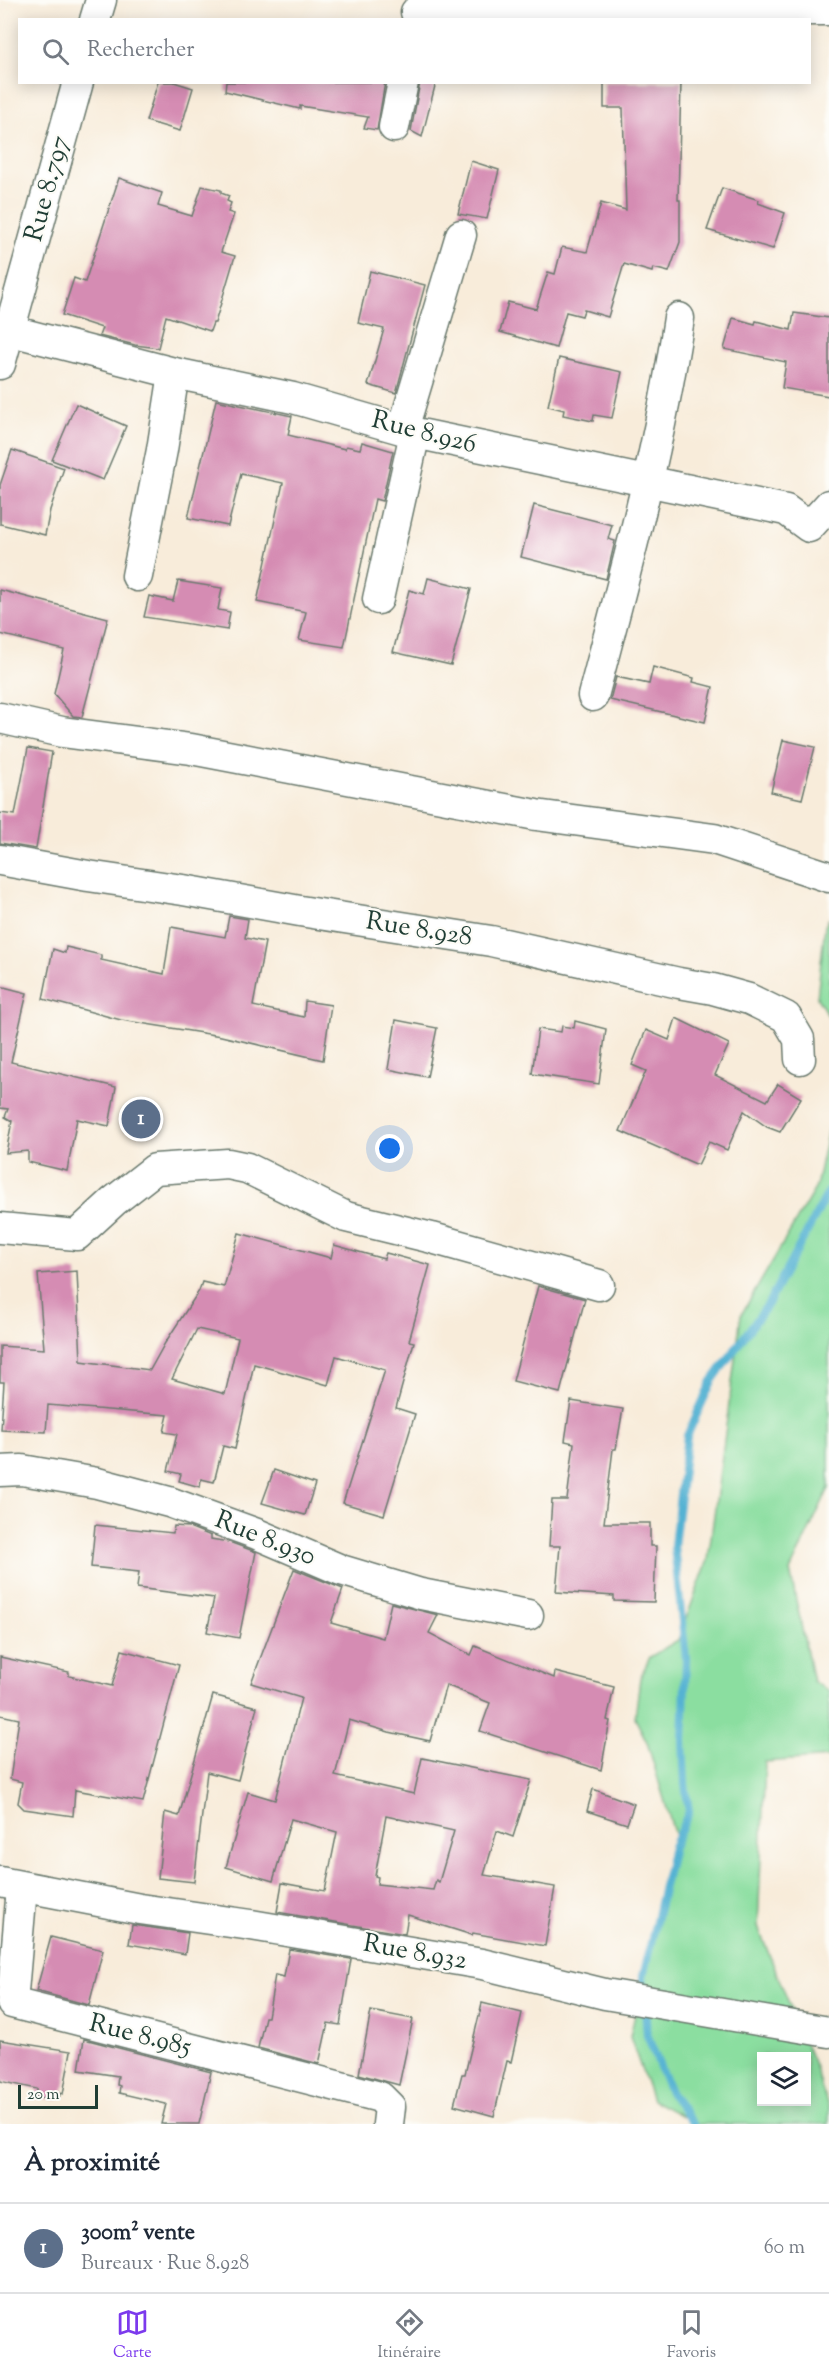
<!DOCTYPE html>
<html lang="fr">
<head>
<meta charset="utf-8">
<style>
  :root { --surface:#fff; --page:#f6f6f7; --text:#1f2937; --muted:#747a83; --line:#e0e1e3; --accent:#7c3aed }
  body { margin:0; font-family:"Sorts Mill Goudy",serif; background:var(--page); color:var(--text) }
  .controls { position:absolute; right:18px; bottom:18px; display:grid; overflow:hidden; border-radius:0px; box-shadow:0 3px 15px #0003 }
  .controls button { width:54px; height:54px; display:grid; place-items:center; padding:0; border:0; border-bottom:2px solid var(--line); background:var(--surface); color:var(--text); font:30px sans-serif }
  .scale { position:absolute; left:18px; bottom:15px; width:80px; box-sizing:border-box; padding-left:6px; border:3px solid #1f3d34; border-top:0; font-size:16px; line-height:21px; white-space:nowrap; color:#1f3d34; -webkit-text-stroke:4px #fdfcf7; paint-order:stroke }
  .you { position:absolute; left:390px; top:1149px; width:21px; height:21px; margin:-15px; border:4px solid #fff; border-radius:50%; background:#1a73e8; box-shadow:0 0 0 9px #1a73e833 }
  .badge { display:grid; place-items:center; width:39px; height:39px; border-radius:50%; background:var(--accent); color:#fff; font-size:20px; font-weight:700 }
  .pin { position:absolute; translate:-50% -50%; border:3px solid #fff; box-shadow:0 2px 6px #0006 }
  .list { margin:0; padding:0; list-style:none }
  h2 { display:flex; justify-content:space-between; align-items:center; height:78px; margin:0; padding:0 24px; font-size:26px }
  h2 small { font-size:20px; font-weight:400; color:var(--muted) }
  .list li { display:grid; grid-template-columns:39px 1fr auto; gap:18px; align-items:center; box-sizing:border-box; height:90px; padding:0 24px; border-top:2px solid var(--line) }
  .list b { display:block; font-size:22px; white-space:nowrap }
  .list p { margin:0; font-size:20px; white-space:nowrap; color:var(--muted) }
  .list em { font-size:20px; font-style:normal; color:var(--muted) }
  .icon { flex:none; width:33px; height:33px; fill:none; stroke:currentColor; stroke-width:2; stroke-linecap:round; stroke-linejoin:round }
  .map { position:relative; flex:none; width:829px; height:2124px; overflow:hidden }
  .search { position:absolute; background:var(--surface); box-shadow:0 3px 15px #0003; left:18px; right:18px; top:18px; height:66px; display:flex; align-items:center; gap:15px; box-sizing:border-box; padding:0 21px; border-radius:0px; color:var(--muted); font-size:22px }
  .sheet { height:168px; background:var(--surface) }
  nav { display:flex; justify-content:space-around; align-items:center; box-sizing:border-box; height:84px; border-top:2px solid var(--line); background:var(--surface); font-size:16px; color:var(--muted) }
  nav a { display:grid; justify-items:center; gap:3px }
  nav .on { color:var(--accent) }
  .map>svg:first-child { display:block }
  .green { fill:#8bdea0; stroke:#558e6a; stroke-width:1.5; fill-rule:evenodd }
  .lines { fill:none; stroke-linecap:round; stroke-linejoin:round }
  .stream { stroke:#54b2d3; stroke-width:8 }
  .building { fill:#d58cb3; fill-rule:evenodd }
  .minor-casing { stroke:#6b7a6e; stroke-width:33 }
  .minor { stroke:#fff; stroke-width:30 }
  .labels { text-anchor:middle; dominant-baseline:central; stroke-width:4.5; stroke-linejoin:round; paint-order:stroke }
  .street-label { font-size:26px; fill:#1f3d34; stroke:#fdfcf7 }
</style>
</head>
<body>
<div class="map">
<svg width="829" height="2124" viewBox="0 0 829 2124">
  <rect width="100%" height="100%" fill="#fdfcf7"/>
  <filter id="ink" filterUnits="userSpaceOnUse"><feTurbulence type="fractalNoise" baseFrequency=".0167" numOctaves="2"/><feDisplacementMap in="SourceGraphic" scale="12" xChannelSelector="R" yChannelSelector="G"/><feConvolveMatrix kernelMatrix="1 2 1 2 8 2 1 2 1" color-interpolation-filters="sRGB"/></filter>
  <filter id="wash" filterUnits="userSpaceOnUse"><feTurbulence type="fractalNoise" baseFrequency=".008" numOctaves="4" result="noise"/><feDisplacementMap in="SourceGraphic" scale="24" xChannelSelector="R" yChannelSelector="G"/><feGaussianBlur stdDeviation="1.35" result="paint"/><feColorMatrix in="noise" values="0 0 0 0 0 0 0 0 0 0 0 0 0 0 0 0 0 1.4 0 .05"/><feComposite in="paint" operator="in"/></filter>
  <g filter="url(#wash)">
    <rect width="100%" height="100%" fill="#f8ecda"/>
    <g class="green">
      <polygon points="829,918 829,1017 817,998 825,926"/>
      <path d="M829,1125V1488L790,1571L813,1682L829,1691V1757L765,1762L758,1927L814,2065L829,2109V2124H697L652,2100L630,2037L675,1836L647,1742L635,1718L640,1678L650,1657L678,1640L708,1560L741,1315L816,1187ZM762,2056H806V2102H762Z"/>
    </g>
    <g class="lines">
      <g class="stream">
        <polyline points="644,1994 643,1977 673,1847 689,1812 685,1784 683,1740 686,1659 674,1546 687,1436 712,1381 768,1304 829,1191"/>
        <polyline points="645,2007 647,2035 670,2092 693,2124"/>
      </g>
    </g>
    <g id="blocks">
      <g class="building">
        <polygon points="158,82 174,82 193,88 180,131 146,121"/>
        <polygon points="226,82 385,82 377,130 364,128 368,117 300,106 300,109 225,91"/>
        <polygon points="420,82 436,82 422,137 411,131"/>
        <polygon points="604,82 681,82 678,200 680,200 680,242 669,272 653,268 652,272 624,264 608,317 584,310 582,316 566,312 556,348 500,332 508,302 536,309 548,272 555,274 562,247 587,252 601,203 626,210 623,108 604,108"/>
        <polygon points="471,161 499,170 487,219 458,214"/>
        <polygon points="119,178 162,193 158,206 192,216 202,186 221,190 221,193 229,196 227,201 231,203 228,212 234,214 221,252 235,256 215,323 213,323 210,331 166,316 158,348 135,345 99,336 102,328 62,315 74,278 85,282"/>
        <polygon points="722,188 759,200 758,203 785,213 773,249 707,230"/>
        <polygon points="370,271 425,285 396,393 368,385 384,329 358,323"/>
        <polygon points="794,313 829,318 829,396 782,388 786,362 724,349 733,318 755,324 756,321 791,330"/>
        <polygon points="559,358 622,372 612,418 594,415 593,421 563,415 564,410 548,406"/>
        <polygon points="216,400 292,416 288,435 345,449 346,446 360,449 362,442 393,451 382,501 375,499 344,647 299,640 306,612 257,602 283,483 241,474 228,526 188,518"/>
        <polygon points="76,404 126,426 103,480 52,460"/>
        <polygon points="12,450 64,468 50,510 45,535 0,524 0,485"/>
        <polygon points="534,505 612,525 608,539 615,541 606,579 521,557"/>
        <polygon points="428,578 471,589 451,665 393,652 409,590 424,594"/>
        <polygon points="178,581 222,588 218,610 230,612 227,630 144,617 149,596 173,601"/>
        <polygon points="0,590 108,618 82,717 73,716 54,694 64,650 0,634"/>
        <polygon points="653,667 694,678 693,682 713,687 705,722 610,700 616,677 649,684"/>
        <polygon points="783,740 815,747 802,799 771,792"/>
        <polygon points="28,748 52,752 36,849 0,843 0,813 15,815"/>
        <polygon points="229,916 248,919 245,938 265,942 253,1006 304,1017 305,1001 331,1005 323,1060 221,1036 121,1020 43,999 53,949 65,953 66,947 101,955 101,960 164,974 171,927 225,937"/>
        <polygon points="0,986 27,993 11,1062 116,1087 109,1126 77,1119 67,1171 28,1162 28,1151 6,1153 12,1121 5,1117 8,1109 0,1108"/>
        <polygon points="676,1018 729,1044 715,1075 767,1101 778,1084 801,1098 780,1132 767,1127 744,1111 727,1150 709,1142 698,1165 620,1131 646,1071 632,1065 646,1030 669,1040"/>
        <polygon points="396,1020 437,1028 427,1077 388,1069"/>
        <polygon points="575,1021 606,1029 599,1084 532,1074 538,1029 561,1032 562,1026 574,1028"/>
        <path d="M239,1233L331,1258L334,1245L384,1259L386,1253L430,1265L409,1341L414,1342L396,1408L415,1414L384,1515L343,1503L385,1370L336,1356L328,1385L254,1364L235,1449L223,1446L214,1482L201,1479L200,1487L179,1481L181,1474L168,1471L177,1434L164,1432L168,1415L48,1405L46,1432L1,1430L4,1382H0V1346L44,1349L38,1274L77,1271L81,1361L150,1370L165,1343L199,1291L202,1282L224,1287ZM197,1329L238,1338L225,1394L172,1379Z"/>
        <polygon points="538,1286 585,1299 560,1393 513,1381"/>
        <polygon points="571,1401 623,1409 616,1449 613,1449 604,1523 650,1523 650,1546 656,1546 654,1602 614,1601 614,1596 556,1592 560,1546 549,1546 552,1500 567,1500 574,1443 565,1441"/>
        <polygon points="274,1470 315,1484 305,1515 262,1503"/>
        <polygon points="95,1525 173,1533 174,1526 189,1527 211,1536 211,1539 229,1542 256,1552 239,1638 207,1632 214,1598 137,1588 139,1572 91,1567"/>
        <path d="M294,1569L343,1589L331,1623L383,1638L391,1603L438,1615L429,1633L471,1655L475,1646L554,1678L555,1672L614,1687L607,1720L610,1721L601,1770L480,1731L490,1703L446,1685L430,1741L389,1732L349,1720L335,1776L414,1794L422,1758L531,1780L513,1837L497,1831L484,1875L555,1887L545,1946L473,1933L472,1935L408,1915L405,1934L277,1912L282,1883L325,1891L337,1832L291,1819L273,1881L226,1867L248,1792L275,1800L301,1698L251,1683ZM386,1816L454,1831L439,1882L436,1880L433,1890L377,1884L378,1877L375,1876Z"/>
        <polygon points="122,1650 179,1665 143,1802 75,1790 73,1816 24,1809 18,1803 22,1782 10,1779 19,1719 0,1715 0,1657 69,1672 69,1676 112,1686"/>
        <polygon points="213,1695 257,1707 238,1780 207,1772 194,1882 158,1878 165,1812 179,1816"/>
        <polygon points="593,1789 634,1804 627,1824 587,1811"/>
        <polygon points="132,1925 188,1933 185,1954 129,1944"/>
        <polygon points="51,1937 103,1950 89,2005 36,1991"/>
        <polygon points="289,1949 351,1959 340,2025 328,2023 319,2064 258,2048 265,2017 268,2017 275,1975 284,1977"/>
        <polygon points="482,2003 522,2013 511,2062 507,2061 494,2116 454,2105 462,2074 465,2074"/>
        <polygon points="371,2011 413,2019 399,2085 359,2074"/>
        <polygon points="84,2039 211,2072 199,2124 161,2124 166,2104 119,2093 120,2086 117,2085 118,2076 79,2070"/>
        <polygon points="0,2040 71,2051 63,2094 60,2093 59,2100 37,2097 37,2089 0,2081"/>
      </g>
    </g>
  </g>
  <g filter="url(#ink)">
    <use href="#blocks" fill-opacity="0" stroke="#6b7a6e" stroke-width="1.5"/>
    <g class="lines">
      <defs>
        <g id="minor">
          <polyline points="416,12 829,10"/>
          <polyline points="95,20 101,0"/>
          <polyline points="394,127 403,82"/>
          <polyline points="0,328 174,373 293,398 415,433 786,510 809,527 829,505"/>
          <polyline points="0,364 78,82"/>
          <polyline points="403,429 461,235"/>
          <polyline points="137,576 162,450 174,373"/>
          <polyline points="378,599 415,433"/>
          <path d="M593,696C626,571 660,446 679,318"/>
          <polyline points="0,718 62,732 191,749 536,815 714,839 829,877"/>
          <polyline points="0,860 88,876 183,890 300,911 491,941 679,983 713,989 749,999 786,1017 799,1039 800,1059"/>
          <polyline points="0,1228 77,1235 114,1201 155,1169 228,1164 247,1168 346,1217 432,1238 599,1285"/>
          <polyline points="0,1471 22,1470 97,1483 169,1502 257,1534 341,1570 421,1594 528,1615"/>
          <polyline points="0,1882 140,1909 251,1925 482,1964 605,1994 829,2032"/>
          <polyline points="22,1888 12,2003 380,2097 390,2107 388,2124"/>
        </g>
      </defs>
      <use href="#minor" class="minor-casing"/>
      <use href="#minor" class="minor"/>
    </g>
  </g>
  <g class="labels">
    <g class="street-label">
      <text transform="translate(48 189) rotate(-75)">Rue 8.797</text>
      <text transform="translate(424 433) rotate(14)">Rue 8.926</text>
      <text transform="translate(419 930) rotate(9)">Rue 8.928</text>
      <text transform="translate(265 1539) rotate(22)">Rue 8.930</text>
      <text transform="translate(415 1953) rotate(10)">Rue 8.932</text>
      <text transform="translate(140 2036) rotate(14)">Rue 8.985</text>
    </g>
  </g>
</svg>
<div class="controls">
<button><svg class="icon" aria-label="layers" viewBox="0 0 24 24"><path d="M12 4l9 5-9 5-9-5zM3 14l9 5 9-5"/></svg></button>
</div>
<div class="scale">20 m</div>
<div class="you"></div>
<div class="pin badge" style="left:141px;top:1119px;background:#5c6f8a">1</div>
<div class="search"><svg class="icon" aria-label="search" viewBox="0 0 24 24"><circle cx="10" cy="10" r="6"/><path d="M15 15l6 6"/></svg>Rechercher</div>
</div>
<section class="sheet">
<h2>À proximité<small></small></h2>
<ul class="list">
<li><span class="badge" style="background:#5c6f8a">1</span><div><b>300m² vente</b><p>Bureaux · Rue 8.928</p></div><em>60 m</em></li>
</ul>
</section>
<nav>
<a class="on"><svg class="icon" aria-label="map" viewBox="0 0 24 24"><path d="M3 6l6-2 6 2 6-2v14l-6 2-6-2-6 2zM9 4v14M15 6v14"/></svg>Carte</a>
<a><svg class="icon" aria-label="directions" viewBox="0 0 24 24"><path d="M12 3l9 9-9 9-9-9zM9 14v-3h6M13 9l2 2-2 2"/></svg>Itinéraire</a>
<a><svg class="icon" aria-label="saved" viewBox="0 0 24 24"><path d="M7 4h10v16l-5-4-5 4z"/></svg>Favoris</a>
</nav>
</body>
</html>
